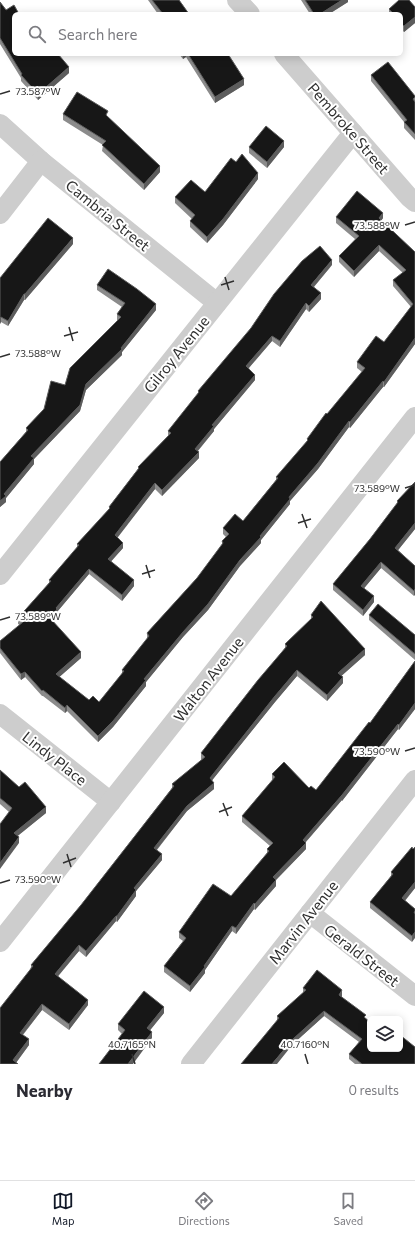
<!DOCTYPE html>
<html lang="en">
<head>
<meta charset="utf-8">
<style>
  :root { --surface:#fff; --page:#f2f2f3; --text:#2b2b33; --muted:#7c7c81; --line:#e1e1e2; --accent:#111827 }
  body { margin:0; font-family:Commissioner,sans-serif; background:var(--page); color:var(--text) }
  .controls { position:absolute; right:12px; bottom:12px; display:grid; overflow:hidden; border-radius:6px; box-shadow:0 2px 10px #0003 }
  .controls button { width:36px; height:36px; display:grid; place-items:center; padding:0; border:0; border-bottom:1px solid var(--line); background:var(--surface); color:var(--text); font:20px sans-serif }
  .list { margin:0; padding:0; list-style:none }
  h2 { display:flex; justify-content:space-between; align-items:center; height:52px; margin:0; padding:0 16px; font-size:17px }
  h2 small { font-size:13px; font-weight:400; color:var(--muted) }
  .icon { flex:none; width:22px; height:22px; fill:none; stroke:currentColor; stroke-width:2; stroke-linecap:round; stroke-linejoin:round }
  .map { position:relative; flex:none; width:415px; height:1064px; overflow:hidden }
  .search { position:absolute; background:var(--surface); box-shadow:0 2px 10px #0003; left:12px; right:12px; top:12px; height:44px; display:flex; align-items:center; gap:10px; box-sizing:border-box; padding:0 14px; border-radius:6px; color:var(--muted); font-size:15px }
  .sheet { height:116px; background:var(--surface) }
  nav { display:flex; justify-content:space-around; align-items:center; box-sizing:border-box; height:56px; border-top:1px solid var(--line); background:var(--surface); font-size:11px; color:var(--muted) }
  nav a { display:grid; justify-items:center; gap:2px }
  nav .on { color:var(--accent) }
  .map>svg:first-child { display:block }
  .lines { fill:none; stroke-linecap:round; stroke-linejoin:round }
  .minor { stroke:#cdcdcd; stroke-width:20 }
  .wall { fill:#8b8b8b }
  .shaded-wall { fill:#5d5d5d }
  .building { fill:#171717; stroke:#5d5d5d }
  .ticks { fill:none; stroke:#303030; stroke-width:1.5 }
  .labels { text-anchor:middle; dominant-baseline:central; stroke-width:4; stroke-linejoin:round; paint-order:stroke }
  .street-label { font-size:15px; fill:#303030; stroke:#fff }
  .ticks-label { font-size:10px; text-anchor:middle; fill:#303030; stroke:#fff; stroke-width:4; stroke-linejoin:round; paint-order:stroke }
</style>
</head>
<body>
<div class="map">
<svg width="415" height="1064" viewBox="0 0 415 1064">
  <rect width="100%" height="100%" fill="#fff"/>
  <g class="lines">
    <g class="minor">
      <polyline points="237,0 250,14"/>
      <polyline points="284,54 409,197 415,202"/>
      <polyline points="0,124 41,161 217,303"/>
      <polyline points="0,214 41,161"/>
      <polyline points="0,575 353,133"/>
      <polyline points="0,714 111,802"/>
      <polyline points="310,913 415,996"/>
      <polyline points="0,942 415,417"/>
      <polyline points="191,1064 415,780"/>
    </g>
  </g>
  <g class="wall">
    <polygon points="148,0 179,0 189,14 158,14"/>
    <polygon points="301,0 348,0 348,2 329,14 310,14"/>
    <polygon points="0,2 44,55 69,73 38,100 21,81 21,78 0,44"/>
    <polygon points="415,7 415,23 404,32 401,29 401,14 389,14 389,9"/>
    <polygon points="179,54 228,54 244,85 215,103 186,57 183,59"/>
    <polygon points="371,75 415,96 415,140 404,128 404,122 371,81"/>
    <polygon points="63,114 108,117 160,172 144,190 102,151 103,145 63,120"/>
    <polygon points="249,147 284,147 267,168 249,153"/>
    <polygon points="258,179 223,225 207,243 190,227 190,221 192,219 175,203 175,197 205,192"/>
    <polygon points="336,217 383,218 381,221 415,252 415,344 384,387 383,387 350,428 349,427 318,469 290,501 290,504 261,540 261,543 240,566 208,610 183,637 146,682 146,686 113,727 98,742 67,711 65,713 43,696 42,696 25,677 21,680 0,653 0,641 20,625 18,624 18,618 49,583 49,580 77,548 77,544 109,510 109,507 138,469 138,467 168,436 168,431 198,394 198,391 332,265 314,287 321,299 309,312 306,309 280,347 272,341 249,368 255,380 214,429 214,431 198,451 199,458 162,496 155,489 117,537 123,548 111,561 134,586 122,601 89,574 57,612 57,615 52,620 81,658 59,677 89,700 99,702 122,674 122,670 147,639 147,633 197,578 222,545 222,541 226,537 223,534 223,528 243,521 276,480 276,477 307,442 307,439 362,372 357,368 357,362 384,342 411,307 393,286 393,280 403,273 379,251 354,277 339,262 339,256 355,239 336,223"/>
    <polygon points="73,244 25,300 24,300 8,326 1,322 0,324 0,278"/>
    <polygon points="97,285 156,310 122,352 122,355 86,390 80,411 34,459 34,464 6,498 6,502 0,507 0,462 26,432 26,428 44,409 65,385 118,320 117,320 117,314 122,307 97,290"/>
    <polygon points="415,482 415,529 398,550 415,566 414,596 381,568 364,588 374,602 363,616 333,590 333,584 370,539 397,504 397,501"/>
    <polygon points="311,615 365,655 341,676 343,683 327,701 297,676 275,702 212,780 214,789 187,811 157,850 162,860 136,891 136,896 117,922 116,921 86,957 79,951 57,976 88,1005 69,1030 42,1010 23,1035 29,1045 16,1063 0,1064 31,967 31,965 81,905 172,788 172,784 202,760 201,759 201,753 285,648 285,644 311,620"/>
    <polygon points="369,615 415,635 415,660 369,620"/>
    <polygon points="415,661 415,709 399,730 398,729 342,801 342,800 306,842 306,849 276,880 276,886 255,910 254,909 236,934 232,931 205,970 205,973 190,992 164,972 164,966 183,941 179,938 179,932 231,896 267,853 267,849 270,846 242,822 242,816 273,780 272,779 272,774 316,790 370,723"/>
    <polygon points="0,770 46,813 17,836 19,843 9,812 0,804"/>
    <polygon points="415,847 415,888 405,901 415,909 412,942 370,908 370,902 391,876 391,872"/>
    <polygon points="303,988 342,996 342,997 415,1064 355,1064 349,1059 349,1054 359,1042 324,1016 293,1044 277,1020 277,1016 303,993"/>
    <polygon points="164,1013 150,1030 152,1038 122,1034 118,1030 118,1024"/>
  </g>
  <g class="shaded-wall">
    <polygon points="342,0 348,0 348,2 329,14 320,14"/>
    <polygon points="415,17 415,23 404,32 404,26"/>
    <polygon points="183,54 186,54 186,57 183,59"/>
    <polygon points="69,67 69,73 38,100 38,94"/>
    <polygon points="244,79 244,85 215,103 215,97"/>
    <polygon points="284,141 284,147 267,168 267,162"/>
    <polygon points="160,166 160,172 144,190 144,184"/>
    <polygon points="258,173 258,179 223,225 207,243 207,237"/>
    <polygon points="383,213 383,218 379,224 379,218"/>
    <polygon points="73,238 73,244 25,300 25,294"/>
    <polygon points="379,245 379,251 354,277 354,271"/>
    <polygon points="332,260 332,265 311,290 311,285"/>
    <polygon points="321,293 321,299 309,312 309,306"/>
    <polygon points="24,294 24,300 8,326 8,321"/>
    <polygon points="306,303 306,309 280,347 280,341"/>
    <polygon points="156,304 156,310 122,352 122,355 86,390 80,411 34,459 34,464 6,498 6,502 0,507 0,501 4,494 31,456 86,384 121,348"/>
    <polygon points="1,317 1,322 0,324 0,318"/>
    <polygon points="272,336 272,341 246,371 246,366"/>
    <polygon points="415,338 415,344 384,387 384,382"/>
    <polygon points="255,375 255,380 214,429 214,431 195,454 195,449 212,425"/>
    <polygon points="383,381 383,387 350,428 350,422"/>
    <polygon points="349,421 349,427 318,469 290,501 290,504 261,540 261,543 240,566 208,610 183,637 146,682 146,686 113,727 98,742 98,736 260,536 289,497"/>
    <polygon points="199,452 199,458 162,496 162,490"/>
    <polygon points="155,483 155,489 115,541 115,535"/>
    <polygon points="415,523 415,529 395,554 395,548"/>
    <polygon points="123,543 123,548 108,565 108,559"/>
    <polygon points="381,562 381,568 361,592 361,586"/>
    <polygon points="89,569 89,574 57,612 57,615 50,623 50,618 56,608"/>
    <polygon points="134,580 134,586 122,601 122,595"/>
    <polygon points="415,589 415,595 414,596 414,591"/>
    <polygon points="374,596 374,602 363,616 363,610"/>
    <polygon points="365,649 365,655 338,679 338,673"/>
    <polygon points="81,652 81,658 56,680 56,674"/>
    <polygon points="297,670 297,676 275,702 210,783 210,778 275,696"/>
    <polygon points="25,672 25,677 21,680 21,674"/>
    <polygon points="343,677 343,683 327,701 327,695"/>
    <polygon points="415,703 415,709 399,730 399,725"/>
    <polygon points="67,705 67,711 65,713 65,708"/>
    <polygon points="398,724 398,729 342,801 342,795"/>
    <polygon points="214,783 214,789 187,811 154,853 154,848 187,806"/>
    <polygon points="342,795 342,800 303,845 303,840"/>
    <polygon points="46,807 46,813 14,839 14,833"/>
    <polygon points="19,837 19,843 0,869 0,863"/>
    <polygon points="306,843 306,849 273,883 273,877"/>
    <polygon points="162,854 162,860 136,891 136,896 117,922 117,916 134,888"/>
    <polygon points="276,880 276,886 255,910 255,904"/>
    <polygon points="415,882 415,888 402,904 402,898"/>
    <polygon points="254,903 254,909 236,934 236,928"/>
    <polygon points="116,916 116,921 86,957 86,951"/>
    <polygon points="232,926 232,931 205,970 205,973 190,992 190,986"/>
    <polygon points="415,932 415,938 412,942 412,936"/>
    <polygon points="79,945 79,951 55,980 55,974"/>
    <polygon points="342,990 342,996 339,1001 339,995"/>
    <polygon points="88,1000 88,1005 69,1030 69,1024"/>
    <polygon points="42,1004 42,1010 20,1038 20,1033"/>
    <polygon points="164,1007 164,1013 147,1034 147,1028"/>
    <polygon points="324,1011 324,1016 293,1044 277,1064 272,1064 293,1039"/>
    <polygon points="152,1032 152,1038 133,1064 128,1064"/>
    <polygon points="29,1039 29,1045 15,1064 13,1060"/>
  </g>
  <g class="building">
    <polygon points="152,0 179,0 189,14 163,14"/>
    <polygon points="305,0 342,0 320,14 314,14"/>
    <polygon points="399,0 409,0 415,7 415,17 404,26 401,23 401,14 394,14 389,9"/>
    <polygon points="0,2 6,10 14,5 19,14 14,14 14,54 43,54 44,55 45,54 58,54 69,67 38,94 21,75 22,74 0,38"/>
    <polygon points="188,54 228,54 244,79 215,97"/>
    <polygon points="388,62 415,96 415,97 413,99 415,102 415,134 404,122 407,120 371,75"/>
    <polygon points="77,92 108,111 106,115 160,166 144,184 102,145 106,141 63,114"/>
    <polygon points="266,126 284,141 267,162 249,147"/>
    <polygon points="242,154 258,173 223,219 207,237 190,221 195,215 175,197 191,180 205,192 231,158 236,162"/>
    <polygon points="357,191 383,213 379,218 415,252 415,338 384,382 383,381 350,422 349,421 318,463 289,497 290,499 260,536 261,537 240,560 208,604 183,632 144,679 146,680 113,721 98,736 67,705 65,708 43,690 42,691 25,672 21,674 0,648 0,641 23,622 18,618 51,581 49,580 79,545 77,544 110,508 109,507 139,468 138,467 171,433 168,431 199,392 198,391 251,328 274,294 302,261 320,246 332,260 311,285 321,293 309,306 306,303 280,341 272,336 246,366 255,375 212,425 214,426 195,449 199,452 162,490 155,483 115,535 123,543 108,559 134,580 122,595 89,569 56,608 57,609 50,618 81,652 56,674 89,700 93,696 99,702 124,671 122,670 149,636 147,633 197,578 223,543 222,541 229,534 223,528 235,514 243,521 278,478 276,477 308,440 307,439 326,413 327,414 365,368 357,362 376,336 384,342 413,304 393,280 406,270 379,245 354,271 339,256 359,236 336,217"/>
    <polygon points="48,218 73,238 25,294 24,294 8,321 1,317 0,318 0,278"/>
    <polygon points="108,269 137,289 156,304 121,348 122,349 86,384 80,405 31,456 34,458 4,494 6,496 0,501 0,462 28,430 26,428 44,409 51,381 65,385 70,368 121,317 117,314 125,303 97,285"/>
    <polygon points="415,482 415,523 395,548 415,566 415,589 414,591 381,562 361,586 374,596 363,610 333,584 370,539 398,502 397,501"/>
    <polygon points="321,601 365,649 338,673 343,677 327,695 297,670 275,696 210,778 214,783 187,806 154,848 162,854 134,888 136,890 117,916 116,916 86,951 79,945 55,974 88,1000 69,1024 42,1004 20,1033 29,1039 13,1060 18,1064 0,1064 0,1008 33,966 31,965 81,905 174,786 172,784 205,757 201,753 258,680 287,646 285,644 313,617 311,615"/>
    <polygon points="378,604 415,635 415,654 369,615"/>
    <polygon points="415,661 415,703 399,725 398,724 342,795 303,840 306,843 273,877 276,880 255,904 254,903 236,928 232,926 204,966 205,967 190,986 164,966 186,938 179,932 213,884 231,896 269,851 267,849 273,843 242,816 275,777 272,774 284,762 309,788 311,786 316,790 369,722 370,723"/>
    <polygon points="0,770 19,787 25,782 46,807 14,833 19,837 0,863 0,824 12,808 0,798"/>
    <polygon points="412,847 413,849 415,847 415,882 402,898 415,909 415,911 414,912 415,914 415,932 412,936 370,902 393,874 391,872"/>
    <polygon points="317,970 342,990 339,995 366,1015 364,1017 370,1022 370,1049 400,1049 400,1035 415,1047 415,1064 362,1064 349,1054 362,1039 324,1011 293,1039 272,1064 241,1064 279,1018 277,1016 306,990 303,988"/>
    <polygon points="144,991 164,1007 147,1028 152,1032 128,1064 99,1064 125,1030 118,1024"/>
  </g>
  <path class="ticks" d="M0,94L10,91M405,225L415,222M225,277L229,290M221,285L234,281M69,327L73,341M64,336L78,332M0,357L10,354M405,488L415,485M302,514L307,528M298,523L311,519M146,565L150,578M142,574L155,570M0,620L10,617M405,751L415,748M223,803L228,816M219,812L232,807M67,854L71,867M63,863L76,858M0,883L10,880M132,1054L135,1064M305,1054L308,1064"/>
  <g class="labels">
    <g class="street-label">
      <text transform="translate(349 128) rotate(49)">Pembroke Street</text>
      <text transform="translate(108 215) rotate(39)">Cambria Street</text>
      <text transform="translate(176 354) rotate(-51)">Gilroy Avenue</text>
      <text transform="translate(208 679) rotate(-52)">Walton Avenue</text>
      <text transform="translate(55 758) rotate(38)">Lindy Place</text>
      <text transform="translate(303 922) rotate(-52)">Marvin Avenue</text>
      <text transform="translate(362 955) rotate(38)">Gerald Street</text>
    </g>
  </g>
  <g class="ticks-label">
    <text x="38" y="95">73.587°W</text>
    <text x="377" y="229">73.588°W</text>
    <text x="38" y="357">73.588°W</text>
    <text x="377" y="492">73.589°W</text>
    <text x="38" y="620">73.589°W</text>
    <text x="377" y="755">73.590°W</text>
    <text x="38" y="883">73.590°W</text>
    <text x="132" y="1048">40.7165°N</text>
    <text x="305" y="1048">40.7160°N</text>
  </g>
</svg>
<div class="controls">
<button><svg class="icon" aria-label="layers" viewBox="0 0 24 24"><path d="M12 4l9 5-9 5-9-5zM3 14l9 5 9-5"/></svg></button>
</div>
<div class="search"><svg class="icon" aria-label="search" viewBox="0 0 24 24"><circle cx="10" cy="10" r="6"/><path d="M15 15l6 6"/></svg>Search here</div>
</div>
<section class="sheet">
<h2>Nearby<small>0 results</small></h2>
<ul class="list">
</ul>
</section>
<nav>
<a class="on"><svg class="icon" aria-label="map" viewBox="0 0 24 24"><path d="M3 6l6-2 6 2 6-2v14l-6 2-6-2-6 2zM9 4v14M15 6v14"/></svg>Map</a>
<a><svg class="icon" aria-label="directions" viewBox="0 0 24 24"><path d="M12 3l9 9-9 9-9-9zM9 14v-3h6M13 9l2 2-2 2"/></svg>Directions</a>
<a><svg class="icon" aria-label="saved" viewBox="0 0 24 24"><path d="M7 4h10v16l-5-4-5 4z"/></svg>Saved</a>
</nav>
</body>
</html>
